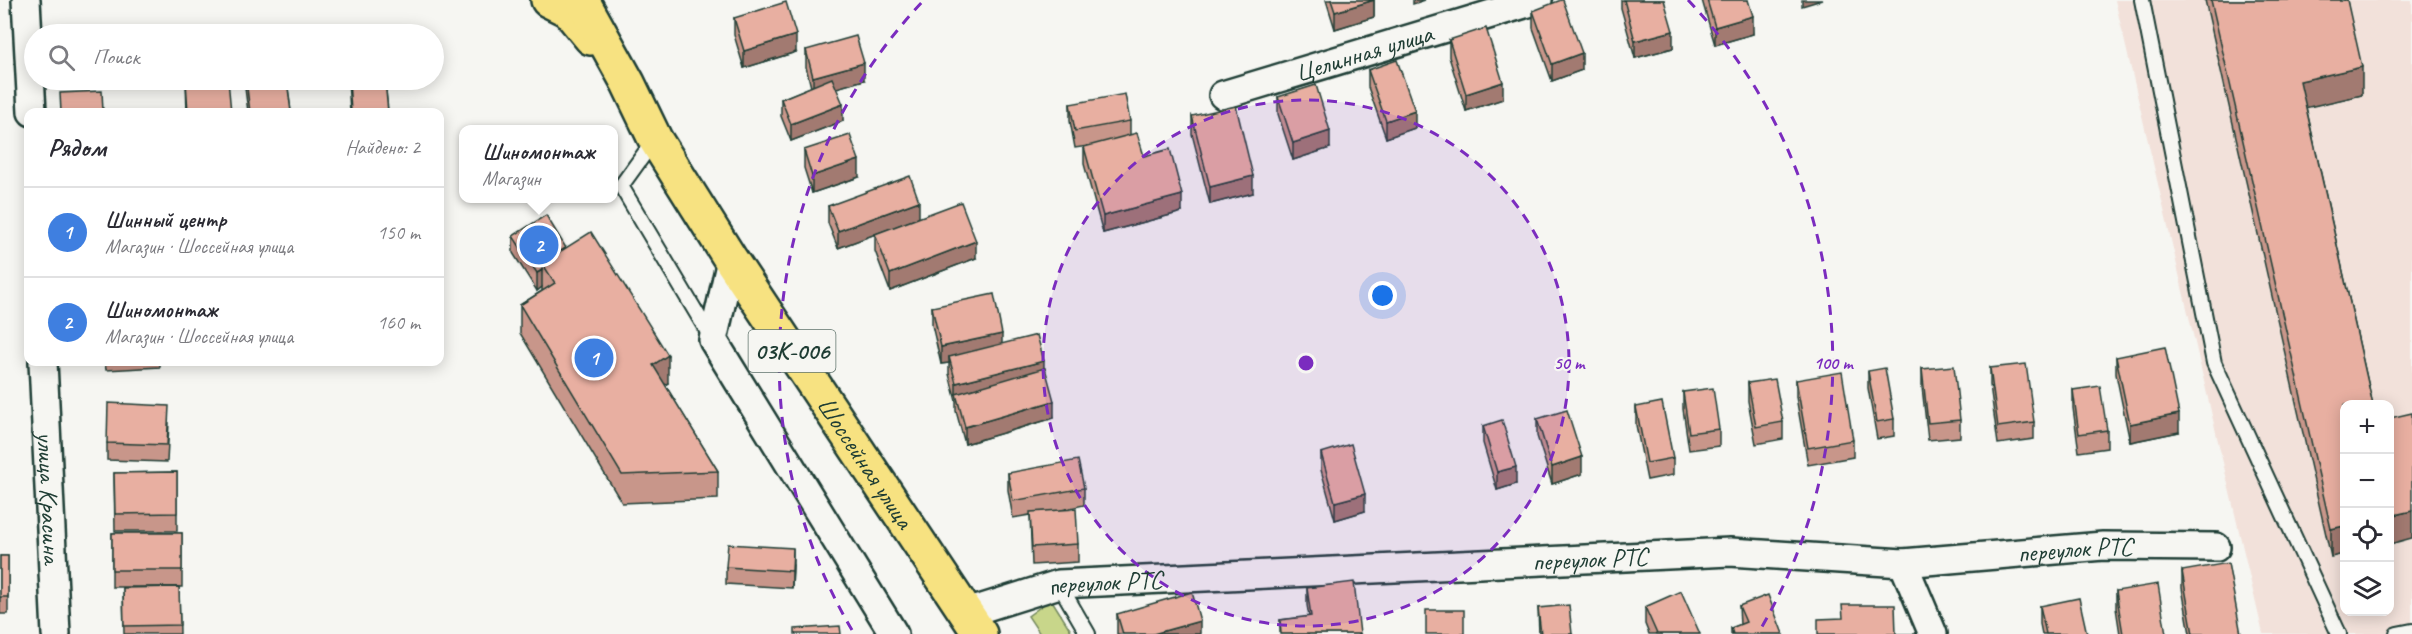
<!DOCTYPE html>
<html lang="ru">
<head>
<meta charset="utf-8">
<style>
  :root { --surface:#fff; --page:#f7f7f7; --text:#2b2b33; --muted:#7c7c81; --line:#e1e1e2; --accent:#c8321e }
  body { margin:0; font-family:Caveat,sans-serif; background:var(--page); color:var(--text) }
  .controls { position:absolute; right:18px; bottom:18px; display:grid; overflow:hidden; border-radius:12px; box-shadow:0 3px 15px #0003 }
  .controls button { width:54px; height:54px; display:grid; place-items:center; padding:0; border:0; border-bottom:2px solid var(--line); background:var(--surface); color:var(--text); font:30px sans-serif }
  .you { position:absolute; left:1383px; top:296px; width:21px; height:21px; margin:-15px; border:4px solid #fff; border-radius:50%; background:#1a73e8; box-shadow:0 0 0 9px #1a73e833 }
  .badge { display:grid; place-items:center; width:39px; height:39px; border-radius:50%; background:var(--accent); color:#fff; font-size:20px; font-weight:700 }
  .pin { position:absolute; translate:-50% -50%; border:3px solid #fff; box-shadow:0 2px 6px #0006 }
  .popup { position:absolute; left:459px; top:125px; width:159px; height:78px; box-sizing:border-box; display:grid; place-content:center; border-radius:12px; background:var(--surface); filter:drop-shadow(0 2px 4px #0005); font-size:20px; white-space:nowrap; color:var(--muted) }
  .popup b { font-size:22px; color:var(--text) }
  .popup::after { content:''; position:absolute; left:50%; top:100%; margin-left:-12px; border:12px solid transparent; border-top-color:var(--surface) }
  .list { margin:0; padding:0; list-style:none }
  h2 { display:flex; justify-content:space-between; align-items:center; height:78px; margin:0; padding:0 24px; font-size:26px }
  h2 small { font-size:20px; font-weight:400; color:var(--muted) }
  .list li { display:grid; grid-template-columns:39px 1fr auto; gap:18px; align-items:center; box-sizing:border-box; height:90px; padding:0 24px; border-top:2px solid var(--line) }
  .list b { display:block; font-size:22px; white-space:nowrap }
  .list p { margin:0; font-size:20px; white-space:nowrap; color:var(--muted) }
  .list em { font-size:20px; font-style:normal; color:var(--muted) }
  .icon { flex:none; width:33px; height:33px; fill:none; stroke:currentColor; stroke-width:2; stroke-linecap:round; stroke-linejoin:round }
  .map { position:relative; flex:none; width:2412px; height:634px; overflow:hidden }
  .search { position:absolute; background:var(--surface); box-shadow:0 3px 15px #0003; left:24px; top:24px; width:420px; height:66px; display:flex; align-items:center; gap:15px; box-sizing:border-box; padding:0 21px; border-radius:33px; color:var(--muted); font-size:22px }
  .panel { position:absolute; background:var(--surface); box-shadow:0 3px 15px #0003; left:24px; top:108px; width:420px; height:258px; border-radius:12px }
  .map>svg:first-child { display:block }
  .built { fill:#f2e1da; fill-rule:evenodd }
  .green { fill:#c8d68a; stroke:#748a5f; stroke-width:1.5 }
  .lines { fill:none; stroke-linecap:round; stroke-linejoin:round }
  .lane-casing { stroke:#1f3d34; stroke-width:18 }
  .street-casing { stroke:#1f3d34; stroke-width:32 }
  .primary-casing { stroke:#1f3d34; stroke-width:38 }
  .lane { stroke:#f6f6f2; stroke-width:14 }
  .street { stroke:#f6f6f2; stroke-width:27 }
  .primary { stroke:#f7e281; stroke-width:33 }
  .wall { fill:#c8968a; stroke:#1f3d34; stroke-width:1.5 }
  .shaded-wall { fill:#a27a71; stroke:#1f3d34; stroke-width:1.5 }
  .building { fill:#e8afa1; stroke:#1f3d34; stroke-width:1.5 }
  .ring { fill:none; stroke:#7b2cbf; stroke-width:3; stroke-dasharray:10 8 }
  .labels { text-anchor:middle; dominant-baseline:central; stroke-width:4.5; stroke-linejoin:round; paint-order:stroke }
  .shield { fill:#f6f6f2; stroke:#60746d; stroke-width:1.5 }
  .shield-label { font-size:24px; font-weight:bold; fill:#1f3d34 }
  .street-label { font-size:26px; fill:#1f3d34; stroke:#f6f6f2 }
  .centre { fill:#7b2cbf; stroke:#f6f6f2; stroke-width:3 }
  .ring-label { font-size:18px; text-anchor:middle; font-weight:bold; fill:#7b2cbf; stroke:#f6f6f2; stroke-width:4.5; stroke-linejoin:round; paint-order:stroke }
</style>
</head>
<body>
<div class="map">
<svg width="2412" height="634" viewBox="0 0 2412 634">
  <rect width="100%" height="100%" fill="#f6f6f2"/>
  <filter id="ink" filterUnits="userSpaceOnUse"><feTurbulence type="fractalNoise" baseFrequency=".0167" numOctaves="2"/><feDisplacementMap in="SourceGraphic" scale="12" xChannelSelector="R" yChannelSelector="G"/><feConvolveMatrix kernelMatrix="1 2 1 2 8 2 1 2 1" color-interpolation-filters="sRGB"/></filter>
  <g filter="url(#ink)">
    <path class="built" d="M2115,0H2412V634H2263ZM2344,404H2390V612H2344Z"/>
    <polygon class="green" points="1051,599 1073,634 1040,634 1028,616"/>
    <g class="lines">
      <defs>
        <g id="lane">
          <polyline points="2142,0 2214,363 2339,634"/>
          <polyline points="655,139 621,186 712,339"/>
          <polyline points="1059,584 1088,634"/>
          <polyline points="2397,634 2412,631"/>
        </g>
        <g id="street">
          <polyline points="26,0 32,112"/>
          <path id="s1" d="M1223,95L1538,0"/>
          <polyline points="731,260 713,340 894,634"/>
          <path id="s2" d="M43,362L56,634"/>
          <polyline points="1903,563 1933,634"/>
          <path id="s3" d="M967,613L1059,584L1730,552L1903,563L2103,546L2216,547"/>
        </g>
        <g id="primary">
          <polyline points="548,0 568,10 591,38"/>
          <path id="s4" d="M582,0L628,83L655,139L731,260L980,634"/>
        </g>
      </defs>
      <use href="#lane" class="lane-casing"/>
      <use href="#street" class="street-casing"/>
      <use href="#primary" class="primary-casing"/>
      <use href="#lane" class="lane"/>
      <use href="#street" class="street"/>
      <use href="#primary" class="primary"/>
    </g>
    <g class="wall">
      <polygon points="1326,0 1374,0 1374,17 1335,29"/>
      <polygon points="1621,0 1664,0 1673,48 1635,58 1621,8"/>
      <polygon points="1702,0 1748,0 1753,34 1715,45"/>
      <polygon points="2205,0 2347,0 2362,95 2306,107 2373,405 2331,557"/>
      <polygon points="1533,11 1582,70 1552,81 1533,28"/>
      <polygon points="734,18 796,52 744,68 734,35"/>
      <polygon points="1449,40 1503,99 1466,111 1449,57"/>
      <polygon points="806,50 864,80 836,88 843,121 791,141 781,116 781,99 811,87 806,67"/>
      <polygon points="1368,70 1415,128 1386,138 1368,87"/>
      <polygon points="244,80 287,80 291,112 248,112"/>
      <polygon points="348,80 385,80 388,112 350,112"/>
      <polygon points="186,81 231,112 187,112"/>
      <polygon points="1278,97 1330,148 1293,160 1278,114"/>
      <polygon points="1070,104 1130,121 1130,135 1182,212 1103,233 1084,164 1084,147 1088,146 1075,148 1070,121"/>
      <polygon points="1192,116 1253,193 1210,204 1192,134"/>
      <polygon points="804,150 859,177 812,193 804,168"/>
      <polygon points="828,206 919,218 976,258 890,291 875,251 875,234 886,230 838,248 828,223"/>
      <polygon points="513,236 566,248 668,383 665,385 718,471 718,499 622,503 520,333 520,305 542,291 542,287 537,291 513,253"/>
      <polygon points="932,307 1002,344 1044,369 1054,418 965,444 956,411 956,401 949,374 949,363 941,364 932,325"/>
      <polygon points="2116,357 2179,432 2130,442 2116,374"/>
      <polygon points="105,362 160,362 160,367 106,370"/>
      <polygon points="1990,368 2034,422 2034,439 1998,444 1990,385"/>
      <polygon points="1922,369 1960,420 1960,437 1928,440 1922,387"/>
      <polygon points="1868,371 1894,419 1894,436 1877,439 1868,388"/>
      <polygon points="1796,380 1853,440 1853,457 1808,465 1796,397"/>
      <polygon points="1748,383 1783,422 1783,439 1756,444 1748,401"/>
      <polygon points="2073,390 2107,430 2107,448 2079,452 2073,408"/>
      <polygon points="1683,392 1719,429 1719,446 1689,450 1683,409"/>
      <polygon points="1636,407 1673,458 1673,475 1647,480 1636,425"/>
      <polygon points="1537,419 1582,474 1552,484 1537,436"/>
      <polygon points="169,423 167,462 107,460 107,443"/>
      <polygon points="1483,426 1516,484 1497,490 1483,443"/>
      <polygon points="1321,453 1365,511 1335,520 1321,470"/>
      <polygon points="177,472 177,531 115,531 114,473"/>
      <polygon points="1008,473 1084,488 1084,505 1061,510 1078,544 1078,562 1032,565 1030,515 1013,518 1008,490"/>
      <rect x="112" y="533" width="70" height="54"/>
      <rect x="0" y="556" width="8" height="58"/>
      <polygon points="793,565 792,588 726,584 726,567"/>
      <polygon points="2182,571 2241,634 2190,634 2182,588"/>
      <polygon points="179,587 180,634 124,634 123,588"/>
      <polygon points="1307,588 1360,634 1280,634 1280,620 1309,617 1307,605"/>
      <polygon points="2116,591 2166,634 2120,634 2116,608"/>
      <polygon points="1739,606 1783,634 1731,634 1731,628 1740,625"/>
      <polygon points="2040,606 2087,634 2042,634 2040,624"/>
      <polygon points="1645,607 1700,634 1649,634 1645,624"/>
      <polygon points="1538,608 1572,634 1539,634"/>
      <polygon points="1117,614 1200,634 1117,634"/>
    </g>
    <g class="shaded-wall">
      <polygon points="1374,0 1374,17 1335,29 1335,12"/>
      <polygon points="1413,0 1425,0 1413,4"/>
      <polygon points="1802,0 1822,0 1802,6"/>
      <polygon points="1753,16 1753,34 1715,45 1715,27"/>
      <polygon points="1673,31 1673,48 1635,58 1635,41"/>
      <polygon points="796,35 796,52 744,68 744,51"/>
      <polygon points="1582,53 1582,70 1552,81 1552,64"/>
      <polygon points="864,63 864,80 813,95 813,77"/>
      <polygon points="2362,67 2362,95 2300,109 2300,81"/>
      <polygon points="1503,82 1503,99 1466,111 1466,94"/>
      <polygon points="843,104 843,121 791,141 791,124"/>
      <polygon points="1415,111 1415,128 1386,138 1386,121"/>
      <polygon points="1330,131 1330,148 1293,160 1293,143"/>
      <polygon points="859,160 859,177 812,193 812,176"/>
      <polygon points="1253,176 1253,193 1210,204 1210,187"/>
      <polygon points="1182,195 1182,212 1103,233 1103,216"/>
      <polygon points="919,201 919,218 838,248 838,231"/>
      <polygon points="976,241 976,258 890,291 890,274"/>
      <polygon points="542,270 542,287 537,291 537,273"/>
      <polygon points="1002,334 1002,352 949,357 949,363 941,364 941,347"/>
      <polygon points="668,355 668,383 653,392 653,365"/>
      <polygon points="1044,361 1044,378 956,394 956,383"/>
      <polygon points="1054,401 1054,418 965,444 965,427"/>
      <polygon points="2179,414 2179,432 2130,442 2130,424"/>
      <polygon points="1582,457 1582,474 1552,484 1552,467"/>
      <polygon points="1516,467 1516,484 1497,490 1497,472"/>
      <polygon points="1365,494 1365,511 1335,520 1335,502"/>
      <polygon points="2412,511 2412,538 2390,544 2390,516"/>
      <polygon points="2344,526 2344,554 2331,557 2331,529"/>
      <polygon points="793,548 793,565 792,588 792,571"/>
      <polygon points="1200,621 1200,634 1153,634"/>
    </g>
    <g class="building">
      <polygon points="1331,0 1374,0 1335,12"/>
      <polygon points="1561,0 1563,0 1582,53 1552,64 1533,11"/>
      <polygon points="1624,0 1664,0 1673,31 1635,41"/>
      <polygon points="1707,0 1748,0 1753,16 1715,27"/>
      <polygon points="2211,0 2347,0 2362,67 2300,81 2373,405 2344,405 2344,526 2331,529"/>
      <polygon points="786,2 796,35 744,51 734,18"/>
      <polygon points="1486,28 1503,82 1466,94 1449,40"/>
      <polygon points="856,36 864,63 813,77 806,50"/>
      <polygon points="1397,60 1415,111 1386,121 1368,70"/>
      <polygon points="832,78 843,104 791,124 781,99"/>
      <polygon points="201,80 228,80 231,112 188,112 186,81"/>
      <polygon points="246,80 287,80 291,112 250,112"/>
      <polygon points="349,80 385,80 388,112 351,112"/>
      <polygon points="1316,85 1330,131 1293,143 1278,97"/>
      <polygon points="102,91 103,112 61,112 60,93"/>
      <polygon points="1125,94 1130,121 1075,131 1070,104"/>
      <polygon points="1236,106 1253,176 1210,187 1192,116"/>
      <polygon points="1137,133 1144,156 1170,149 1182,195 1103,216 1084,147"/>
      <polygon points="850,135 859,160 812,176 804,150"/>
      <polygon points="910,176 919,201 838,231 828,206"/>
      <polygon points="961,202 976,241 890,274 875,234"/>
      <polygon points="546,215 566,248 542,263 542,270 537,273 513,236"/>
      <polygon points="591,232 668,355 653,365 718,471 622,475 520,305 555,283 542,263"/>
      <polygon points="994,294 1002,334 941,347 932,307"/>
      <polygon points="1037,335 1044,361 956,383 949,357"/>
      <polygon points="2165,347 2179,414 2130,424 2116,357"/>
      <polygon points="2026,364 2034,422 1998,427 1990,368"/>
      <polygon points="1954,366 1960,420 1928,423 1922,369"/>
      <polygon points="1045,368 1054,401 965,427 956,394"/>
      <polygon points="1885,368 1894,419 1877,422 1868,371"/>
      <polygon points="1842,372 1853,440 1808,448 1796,380"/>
      <polygon points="1775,379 1783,422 1756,427 1748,383"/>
      <polygon points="2100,386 2107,430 2079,434 2073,390"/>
      <polygon points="1713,388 1719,429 1689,433 1683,392"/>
      <polygon points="1662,402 1673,458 1647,463 1636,407"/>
      <polygon points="108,403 169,406 167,445 107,443"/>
      <polygon points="1567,410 1582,457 1552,467 1537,419"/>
      <polygon points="2412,413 2412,511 2390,516 2390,418"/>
      <polygon points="1502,420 1516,467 1497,472 1483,426"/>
      <polygon points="1351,444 1365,494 1335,502 1321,453"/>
      <polygon points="1078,460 1084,488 1013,501 1008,473"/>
      <polygon points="177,472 177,513 115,514 114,473"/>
      <polygon points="1076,509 1078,544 1032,547 1030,512"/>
      <rect x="112" y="533" width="70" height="37"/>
      <polygon points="728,544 793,548 792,571 726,567"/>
      <rect x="0" y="556" width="8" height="41"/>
      <polygon points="2228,563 2241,634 2193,634 2182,571"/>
      <polygon points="1354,582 1360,634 1281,634 1280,620 1311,616 1307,588"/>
      <polygon points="2158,584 2166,634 2123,634 2116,591"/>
      <polygon points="179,587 180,625 124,626 123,588"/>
      <polygon points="1681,591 1700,634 1657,634 1645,607"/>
      <polygon points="1192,592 1200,621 1153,634 1123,634 1117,614"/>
      <polygon points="1768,595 1783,634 1733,634 1731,628 1746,622 1739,606"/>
      <polygon points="2079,598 2087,634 2046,634 2040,606"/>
      <polygon points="1569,605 1572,634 1541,634 1538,608"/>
      <polygon points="1842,605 1895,605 1896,634 1916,634 1818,634 1818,619 1843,618"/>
      <rect x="1426" y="610" width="38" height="24"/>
      <polygon points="840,626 841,634 795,634 795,629"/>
    </g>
  </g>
  <circle cx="1306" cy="363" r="263" fill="#7b2cbf" fill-opacity=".12"/>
  <g class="ring">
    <circle cx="1306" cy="363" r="263"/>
    <path d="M852 630A527 527 0 0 1 924 0M1688 0A527 527 0 0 1 1760 630"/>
  </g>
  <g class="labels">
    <rect class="shield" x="748.5" y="330" width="87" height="42" rx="4.5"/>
    <g class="shield-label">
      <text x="792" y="351">03К-006</text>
    </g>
    <g class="street-label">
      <text stroke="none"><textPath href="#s1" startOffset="147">Целинная улица</textPath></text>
      <text stroke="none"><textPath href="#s4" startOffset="543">Шоссейная улица</textPath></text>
      <text stroke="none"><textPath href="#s2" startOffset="136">улица Красина</textPath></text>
      <text stroke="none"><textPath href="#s3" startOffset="1114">переулок РТС</textPath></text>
      <text stroke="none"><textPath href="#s3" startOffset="628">переулок РТС</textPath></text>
      <text stroke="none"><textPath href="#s3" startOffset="142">переулок РТС</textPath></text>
    </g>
  </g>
  <circle cx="1306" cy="363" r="9" class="centre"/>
  <g class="ring-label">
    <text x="1569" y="369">50 m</text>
    <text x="1833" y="369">100 m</text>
  </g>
</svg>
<div class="controls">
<button>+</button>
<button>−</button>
<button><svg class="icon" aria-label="locate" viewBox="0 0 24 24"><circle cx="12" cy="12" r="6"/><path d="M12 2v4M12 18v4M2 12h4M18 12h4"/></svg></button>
<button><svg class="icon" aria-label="layers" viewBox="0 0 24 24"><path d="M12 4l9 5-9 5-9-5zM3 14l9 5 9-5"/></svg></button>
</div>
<div class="you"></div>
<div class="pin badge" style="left:594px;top:358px;background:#3f7fe0">1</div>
<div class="pin badge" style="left:539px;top:245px;background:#3f7fe0">2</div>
<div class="popup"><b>Шиномонтаж</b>Магазин</div>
<div class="search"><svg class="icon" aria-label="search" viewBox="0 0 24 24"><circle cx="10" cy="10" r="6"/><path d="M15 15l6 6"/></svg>Поиск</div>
<section class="panel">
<h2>Рядом<small>Найдено: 2</small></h2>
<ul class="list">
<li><span class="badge" style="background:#3f7fe0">1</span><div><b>Шинный центр</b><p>Магазин · Шоссейная улица</p></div><em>150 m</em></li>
<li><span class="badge" style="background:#3f7fe0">2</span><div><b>Шиномонтаж</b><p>Магазин · Шоссейная улица</p></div><em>160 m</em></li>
</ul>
</section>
</div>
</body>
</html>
